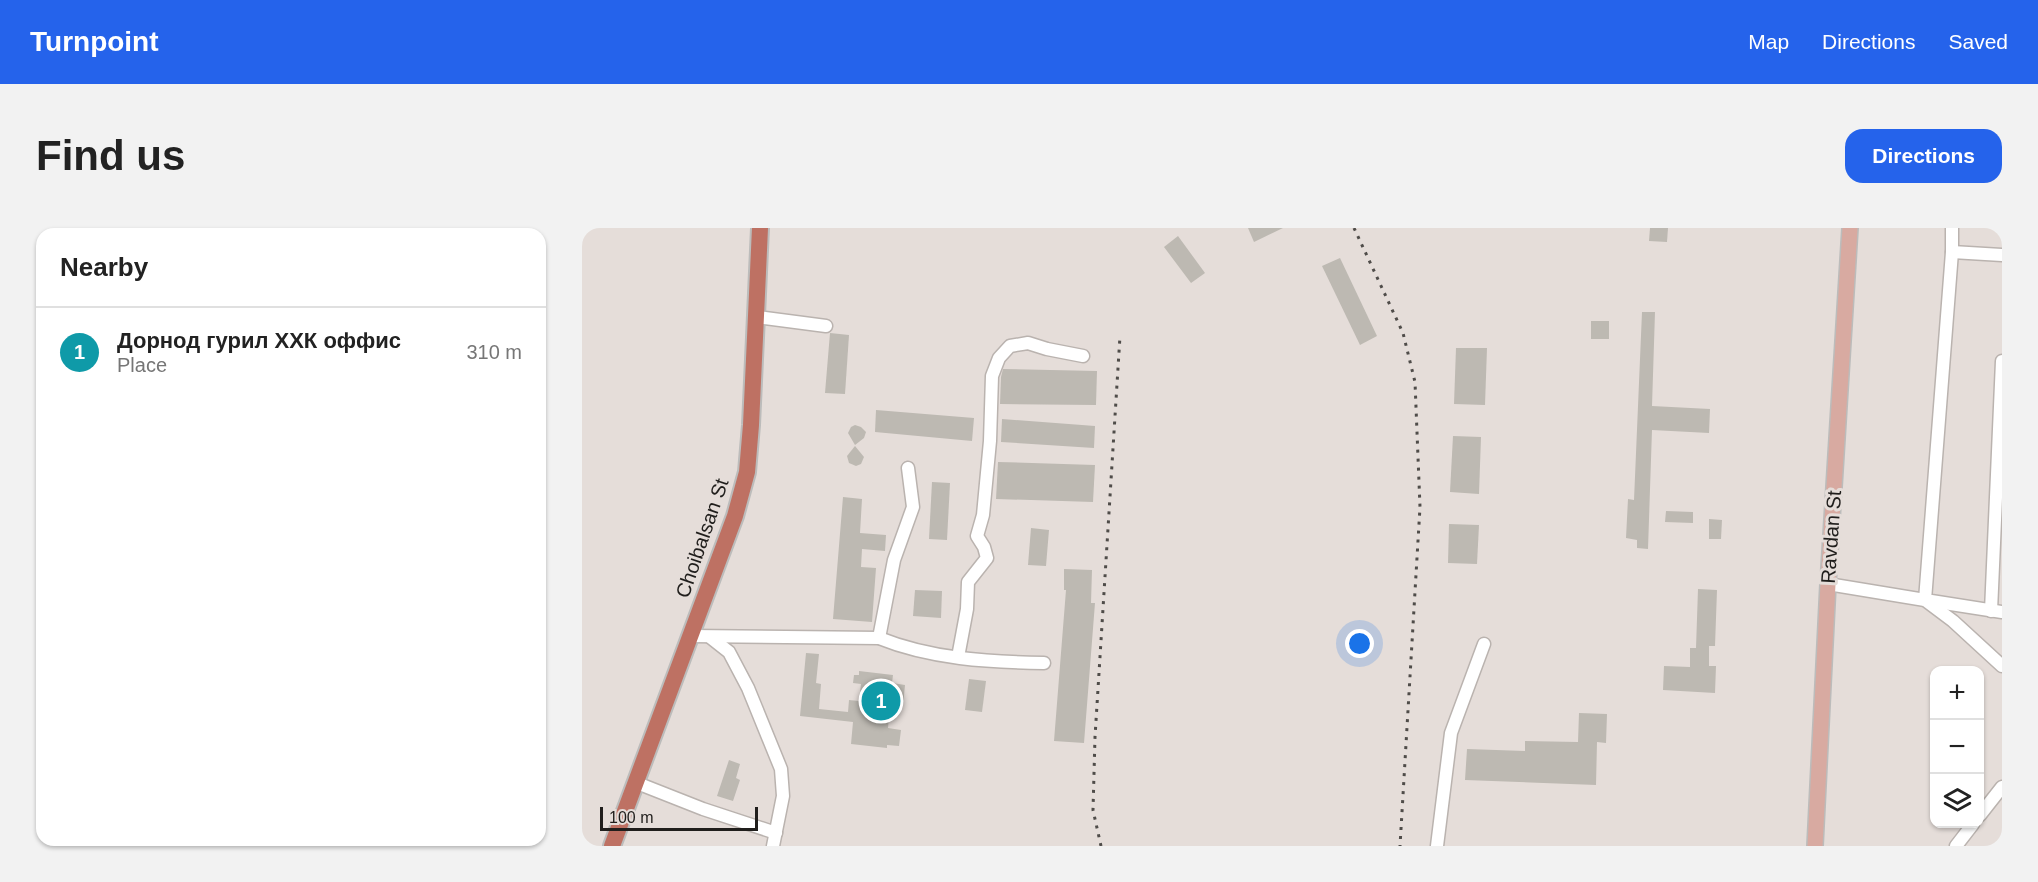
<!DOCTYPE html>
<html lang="en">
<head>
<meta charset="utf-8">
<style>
  :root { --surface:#fff; --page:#f2f2f2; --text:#222; --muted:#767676; --line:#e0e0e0; --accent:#2563eb }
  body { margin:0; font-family:Arial,sans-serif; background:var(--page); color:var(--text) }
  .controls { position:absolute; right:18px; bottom:18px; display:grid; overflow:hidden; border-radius:12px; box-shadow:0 2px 4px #0004 }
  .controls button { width:54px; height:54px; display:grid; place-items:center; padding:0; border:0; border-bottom:2px solid var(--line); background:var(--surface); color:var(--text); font:30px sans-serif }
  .scale { position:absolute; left:18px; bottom:15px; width:158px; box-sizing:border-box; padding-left:6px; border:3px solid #201e1c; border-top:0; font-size:16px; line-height:21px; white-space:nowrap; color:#201e1c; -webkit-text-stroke:4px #e5ddd9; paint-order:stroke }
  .you { position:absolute; left:778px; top:416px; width:21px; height:21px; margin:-15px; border:4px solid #fff; border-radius:50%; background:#1a73e8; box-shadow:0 0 0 9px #1a73e833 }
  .badge { display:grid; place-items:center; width:39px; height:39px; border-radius:50%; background:var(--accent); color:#fff; font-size:20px; font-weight:700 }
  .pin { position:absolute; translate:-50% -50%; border:3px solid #fff; box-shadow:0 2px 6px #0006 }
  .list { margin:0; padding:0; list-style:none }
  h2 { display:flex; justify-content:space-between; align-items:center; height:78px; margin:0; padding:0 24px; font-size:26px }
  h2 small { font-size:20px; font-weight:400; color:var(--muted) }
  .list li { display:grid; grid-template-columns:39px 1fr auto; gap:18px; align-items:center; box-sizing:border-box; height:90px; padding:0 24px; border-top:2px solid var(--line) }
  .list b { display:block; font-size:22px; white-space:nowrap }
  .list p { margin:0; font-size:20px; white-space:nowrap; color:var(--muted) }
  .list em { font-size:20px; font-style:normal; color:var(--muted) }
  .icon { flex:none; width:33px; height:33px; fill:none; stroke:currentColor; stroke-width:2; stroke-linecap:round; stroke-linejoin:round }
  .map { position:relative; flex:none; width:1420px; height:618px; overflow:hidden; border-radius:18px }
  header { display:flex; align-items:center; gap:36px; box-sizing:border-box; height:84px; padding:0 30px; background:var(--accent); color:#fff }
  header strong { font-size:28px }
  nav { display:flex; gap:33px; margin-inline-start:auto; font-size:21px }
  .intro { display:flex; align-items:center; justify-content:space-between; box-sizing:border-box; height:144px; padding:0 36px }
  h1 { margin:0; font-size:42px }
  .button { padding:15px 27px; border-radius:18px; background:var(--accent); color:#fff; font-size:21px; font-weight:700 }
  main { display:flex; gap:36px; padding:0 36px }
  aside { flex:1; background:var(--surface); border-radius:18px; box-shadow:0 2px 4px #0004 }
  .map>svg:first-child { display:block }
  .building { fill:#bdb9b2 }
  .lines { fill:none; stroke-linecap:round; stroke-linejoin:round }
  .minor-casing { stroke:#bab3af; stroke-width:15 }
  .major-casing { stroke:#bcbcbb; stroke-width:18 }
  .highway-casing { stroke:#bcbcbb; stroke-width:20 }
  .minor { stroke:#fff; stroke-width:12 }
  .major { stroke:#d8aaa1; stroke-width:15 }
  .highway { stroke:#be7163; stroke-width:16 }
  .rail { stroke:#4f4c49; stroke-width:3; stroke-dasharray:3 6; stroke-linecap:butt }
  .labels { text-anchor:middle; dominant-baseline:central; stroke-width:6; stroke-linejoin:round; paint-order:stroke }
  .street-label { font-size:20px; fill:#201e1c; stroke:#e5ddd9 }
</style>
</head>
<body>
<header>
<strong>Turnpoint</strong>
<nav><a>Map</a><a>Directions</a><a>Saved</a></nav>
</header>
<div class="intro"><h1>Find us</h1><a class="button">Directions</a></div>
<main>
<aside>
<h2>Nearby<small></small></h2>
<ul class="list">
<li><span class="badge" style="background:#0f9aa8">1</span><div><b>Дорнод гурил ХХК оффис</b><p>Place</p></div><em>310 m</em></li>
</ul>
</aside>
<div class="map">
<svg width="1420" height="618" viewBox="0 0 1420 618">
  <rect width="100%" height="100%" fill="#e5ddd9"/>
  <g class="building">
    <polygon points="666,0 701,0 672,14"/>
    <polygon points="1068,0 1086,0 1085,14 1067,13"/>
    <polygon points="596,8 623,45 609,55 582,19"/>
    <polygon points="758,30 795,108 778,117 740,38"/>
    <polygon points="1060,84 1073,84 1070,178 1128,181 1127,205 1070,202 1066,321 1055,320 1055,312 1044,310 1046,271 1052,272"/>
    <rect x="1009" y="93" width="18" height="18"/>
    <polygon points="248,105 267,107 263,166 243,165"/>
    <polygon points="874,120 905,120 903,177 872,176"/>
    <polygon points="421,141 515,143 514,177 418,176 419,149"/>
    <polygon points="294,182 392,190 390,213 293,204"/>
    <polygon points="420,191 513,198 512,220 419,214"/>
    <polygon points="273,197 279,199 284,204 282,210 273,217 266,205 269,199"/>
    <polygon points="871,208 899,209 897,266 868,264"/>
    <polygon points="273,218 282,229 279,236 274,238 267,235 265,228"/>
    <polygon points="416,234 513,237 511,274 414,271"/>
    <polygon points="350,254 368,255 365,312 347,311"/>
    <polygon points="261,269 280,271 278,305 304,307 303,323 280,321 279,339 294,340 290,394 251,391"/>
    <polygon points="1084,283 1111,284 1111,295 1083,294"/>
    <polygon points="1127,291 1140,292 1139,311 1127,311"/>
    <polygon points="867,296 897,297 895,336 866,335"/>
    <polygon points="449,300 467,302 464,338 446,337"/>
    <polygon points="482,341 510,342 509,375 513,375 502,515 472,513 484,362 482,362"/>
    <polygon points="1116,361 1135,362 1133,418 1127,418 1127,438 1134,438 1133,465 1081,462 1082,438 1108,439 1108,420 1114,420"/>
    <polygon points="333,362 360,363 359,390 331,388"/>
    <polygon points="224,425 237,426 234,455 239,456 237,481 266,484 267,472 277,473 279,456 271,455 272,447 277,447 277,443 311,447 310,455 323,457 321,478 308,477 306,500 319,502 317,518 305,517 305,520 269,516 271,494 218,488"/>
    <polygon points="387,451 404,453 400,484 383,482"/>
    <polygon points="997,485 1025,486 1024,515 1015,514 1014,557 883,552 885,521 943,523 943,513 996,514"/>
    <polygon points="147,532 158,536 154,550 158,552 151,573 135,568"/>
  </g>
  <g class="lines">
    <defs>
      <g id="minor">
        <polyline points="1370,0 1370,24 1343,372 1420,384"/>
        <polyline points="1370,24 1420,27"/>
        <polyline points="175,89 244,98"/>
        <polyline points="1246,356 1343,372 1371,393 1420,438"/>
        <polyline points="1409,383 1420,133"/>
        <path d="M109,408L297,410C349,431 406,434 462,435"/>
        <polyline points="128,409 147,424 166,460 199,541 201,568 191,618"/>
        <polyline points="297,410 312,332 331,279 326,240"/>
        <polyline points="376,429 385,381 386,354 405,330 402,319 395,308 401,287 408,213 410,148 417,130 428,118 446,115 465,121 501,128"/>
        <polyline points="55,555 121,581 194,605"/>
        <polyline points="1398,587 1420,559"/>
        <polyline points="855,618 869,505 902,416"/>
        <polyline points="1374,618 1391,596"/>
      </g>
      <polyline id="major" points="1233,618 1246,356 1268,0"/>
      <polyline id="highway" points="30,618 153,288 165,244 169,197 178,0"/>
    </defs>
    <use href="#minor" class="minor-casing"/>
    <use href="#major" class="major-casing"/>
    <use href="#highway" class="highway-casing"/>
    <use href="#minor" class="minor"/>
    <use href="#major" class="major"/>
    <use href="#highway" class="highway"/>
    <g class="rail">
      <polyline points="772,0 821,105 833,154 838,279 818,618"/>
      <polyline points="519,618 511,582 513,509 538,108"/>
    </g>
  </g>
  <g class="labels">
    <g class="street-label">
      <text transform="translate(1249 309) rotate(-86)">Ravdan St</text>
      <text transform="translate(120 310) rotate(-71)">Choibalsan St</text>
    </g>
  </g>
</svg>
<div class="controls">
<button>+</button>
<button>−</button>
<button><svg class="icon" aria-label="layers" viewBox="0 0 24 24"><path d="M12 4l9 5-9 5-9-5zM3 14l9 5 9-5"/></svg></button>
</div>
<div class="scale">100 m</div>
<div class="you"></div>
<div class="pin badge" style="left:299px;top:473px;background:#0f9aa8">1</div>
</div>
</main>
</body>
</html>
